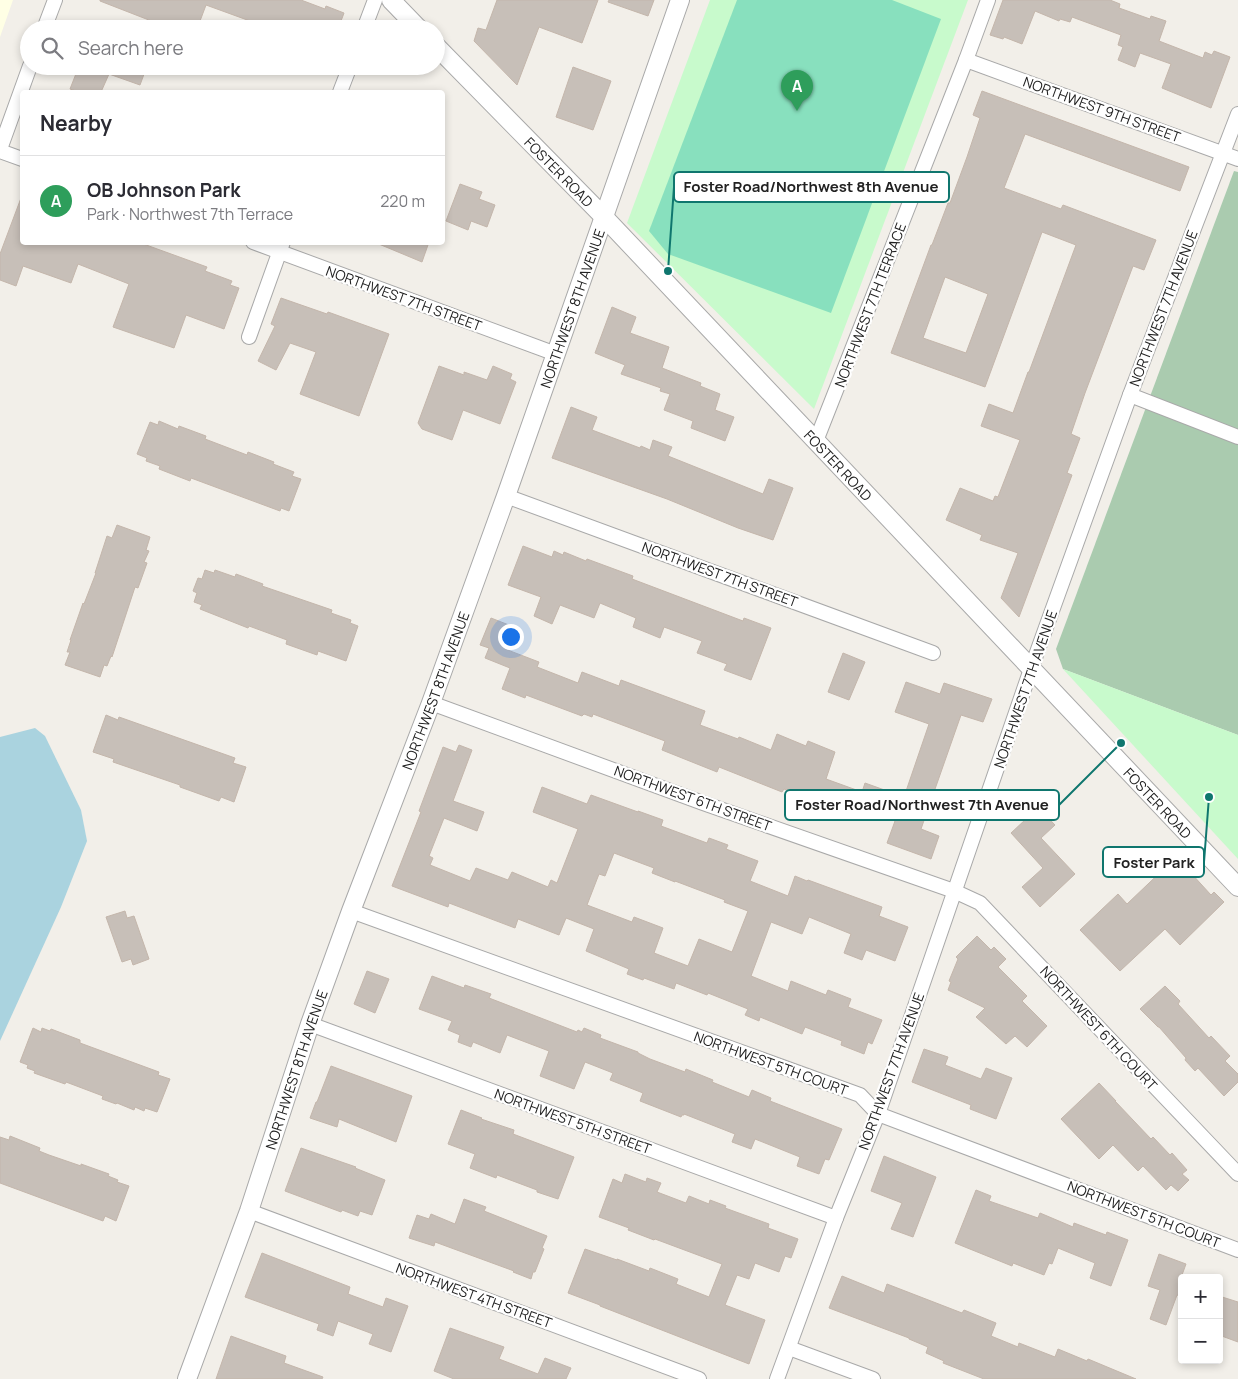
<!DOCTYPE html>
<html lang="en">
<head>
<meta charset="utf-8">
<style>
  :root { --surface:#fff; --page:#f2f2f3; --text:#2b2b33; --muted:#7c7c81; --line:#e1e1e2; --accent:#d40000 }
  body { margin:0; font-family:Manrope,sans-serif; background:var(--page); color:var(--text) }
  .controls { position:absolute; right:15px; bottom:15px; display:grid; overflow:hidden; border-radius:5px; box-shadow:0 2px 8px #0003 }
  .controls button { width:45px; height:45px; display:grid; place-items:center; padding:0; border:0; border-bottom:1px solid var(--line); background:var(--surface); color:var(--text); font:25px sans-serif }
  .you { position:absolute; left:510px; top:636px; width:18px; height:18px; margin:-12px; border:4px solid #fff; border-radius:50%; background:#1a73e8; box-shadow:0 0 0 8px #1a73e833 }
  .badge { display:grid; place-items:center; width:32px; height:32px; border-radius:50%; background:var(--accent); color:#fff; font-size:16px; font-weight:700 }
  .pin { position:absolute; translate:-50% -41px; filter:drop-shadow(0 1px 2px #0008) }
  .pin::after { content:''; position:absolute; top:26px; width:18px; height:15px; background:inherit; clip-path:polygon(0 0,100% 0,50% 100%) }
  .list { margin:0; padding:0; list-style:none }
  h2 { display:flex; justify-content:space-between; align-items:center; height:65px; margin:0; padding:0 20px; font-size:21px }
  h2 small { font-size:16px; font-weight:400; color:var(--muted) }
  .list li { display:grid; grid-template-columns:32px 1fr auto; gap:15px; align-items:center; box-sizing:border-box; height:90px; padding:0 20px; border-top:1px solid var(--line) }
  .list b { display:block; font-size:19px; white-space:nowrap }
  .list p { margin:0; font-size:16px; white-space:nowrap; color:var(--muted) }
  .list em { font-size:16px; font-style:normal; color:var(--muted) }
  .icon { flex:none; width:28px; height:28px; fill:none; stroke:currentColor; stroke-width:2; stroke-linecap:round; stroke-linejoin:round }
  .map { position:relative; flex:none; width:1238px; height:1379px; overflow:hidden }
  .search { position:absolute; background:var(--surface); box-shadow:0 2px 8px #0003; left:20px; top:20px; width:425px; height:55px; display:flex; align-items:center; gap:12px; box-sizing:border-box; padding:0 18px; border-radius:28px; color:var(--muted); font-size:19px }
  .panel { position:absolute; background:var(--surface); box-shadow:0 2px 8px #0003; left:20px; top:90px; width:425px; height:155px; border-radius:5px }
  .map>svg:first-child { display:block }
  .education { fill:#ffffe5 }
  .cemetery { fill:#aacbaf }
  .park { fill:#c8facc }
  .pitch { fill:#88e0be }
  .water { fill:#aad3df }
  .building { fill:#c7bfb8; stroke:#c4b6ab; fill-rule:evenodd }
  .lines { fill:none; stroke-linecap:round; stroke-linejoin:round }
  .minor-casing { stroke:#a9a9a9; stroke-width:16 }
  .tertiary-casing { stroke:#a9a9a9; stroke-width:20 }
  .minor { stroke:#fff; stroke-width:14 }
  .tertiary { stroke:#fff; stroke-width:18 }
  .labels { text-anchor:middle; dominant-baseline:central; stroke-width:4.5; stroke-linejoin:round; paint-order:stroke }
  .street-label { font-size:14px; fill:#222; stroke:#fff }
  .leader { fill:none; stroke:#0f766e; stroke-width:2 }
  .callout-dot { fill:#0f766e; stroke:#fff; stroke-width:2 }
  .callout { fill:#fff; stroke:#0f766e; stroke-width:2 }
  .callout-label { font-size:15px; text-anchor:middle; font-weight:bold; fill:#222 }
</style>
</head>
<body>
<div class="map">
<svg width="1238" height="1379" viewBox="0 0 1238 1379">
  <rect width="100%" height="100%" fill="#f2efe9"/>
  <polygon class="education" points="0,0 13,0 0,37"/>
  <polygon class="cemetery" points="1234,171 1238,172 1238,735 1063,669 1056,649"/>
  <g class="park">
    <polygon points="710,0 968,0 814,409 627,223"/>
    <polygon points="1063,669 1238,735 1238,859"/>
  </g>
  <polygon class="pitch" points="737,0 892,0 941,19 831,313 668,254 649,231"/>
  <polygon class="water" points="35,728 45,736 81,810 87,841 61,907 0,1041 0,737"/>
  <g class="building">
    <polygon points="100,0 301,0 325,9 326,6 344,13 338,29 272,29 206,5 197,29 172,29 100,1"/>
    <polygon points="497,0 598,0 582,43 539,27 517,85 474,41 478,28 486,30"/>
    <polygon points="609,0 654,0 648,16 608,2"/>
    <polygon points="1003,0 1110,0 1120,4 1119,8 1150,19 1151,16 1166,21 1159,41 1203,58 1205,52 1212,55 1214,51 1230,57 1211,108 1162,88 1171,64 1140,53 1135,67 1118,60 1123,47 1118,45 1121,35 1072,17 1070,22 1060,19 1059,21 1035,11 1022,44 1004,37 1003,39 990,35"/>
    <polygon points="79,66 147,66 140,85 109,74 101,92 79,92 70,89"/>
    <polygon points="573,67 611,81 593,130 556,117"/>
    <path d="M982,91L1189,167L1180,191L1025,134L1004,188L1061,209L1063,205L1156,240L1144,270L1133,266L1085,393L1071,434L1080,438L1067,473L1072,475L1019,617L1001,598L1018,553L980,540L982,535L946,520L960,488L993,501L995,496L998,497L1020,440L981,426L989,404L1013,413L1028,372H1029L1076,245L1042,232L985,387L891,353L931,245H932L948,203H950L967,157L980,118L973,115ZM945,277L988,294L966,353L923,338Z"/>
    <polygon points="460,184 482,192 479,199 495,205 487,227 471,221 468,230 446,221"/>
    <polygon points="21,198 22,198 22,242 138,242 207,267 205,271 232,281 230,285 239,288 224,329 186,315 174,348 113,327 129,284 78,264 71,283 23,266 16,286 0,280 0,254"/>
    <polygon points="374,242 429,242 422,262"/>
    <polygon points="281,298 327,314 328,312 389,334 359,416 300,394 316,352 290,343 276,370 258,361 275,326 271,324"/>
    <polygon points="612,307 636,317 630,333 669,347 662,368 701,383 700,386 720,394 715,410 734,417 725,441 691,428 693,421 664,410 670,394 660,391 661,388 621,374 625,365 595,353"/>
    <polygon points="439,366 464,375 464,372 487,380 493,366 512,374 510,379 516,382 500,424 463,410 452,440 422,429 418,423"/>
    <polygon points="571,407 597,417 592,430 640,448 641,446 650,450 653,440 672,447 668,456 763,494 769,479 793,488 773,540 738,528 667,499 552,458"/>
    <polygon points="159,421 178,429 179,426 206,436 205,439 247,455 248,452 274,462 273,464 294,472 292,476 301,479 289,511 281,508 280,511 191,478 190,481 159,469 160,466 146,461 147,458 137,454 150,422 158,425"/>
    <polygon points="117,525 150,537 146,550 149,551 144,562 147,563 138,588 135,587 112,657 111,656 107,666 104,665 100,677 65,665 70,652 67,652 71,640 70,640 83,603 84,604 96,573 95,573 107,536 112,538"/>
    <polygon points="523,546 552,557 554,551 563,555 564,552 586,561 587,559 633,576 632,579 743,621 744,618 771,628 751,680 724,670 727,664 697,653 702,641 664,627 660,638 633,627 636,618 600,603 594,618 560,605 552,624 534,616 541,597 508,585"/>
    <polygon points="205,570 214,573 215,570 235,577 236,574 263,584 262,586 332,610 331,613 351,620 350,623 358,626 346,661 318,651 317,655 286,644 287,640 249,626 248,628 200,609 202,605 194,602 197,593 193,591 198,578 202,579"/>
    <polygon points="491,618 514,627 505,649 539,662 537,667 578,683 582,672 619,686 621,680 705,711 700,725 738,739 739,737 771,750 777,734 806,746 808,741 835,752 826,779 862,792 865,783 904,797 929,724 895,712 906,682 940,694 944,683 992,699 983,722 961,715 921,829 939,836 931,859 887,843 895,821 850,806 848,810 833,804 831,808 784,789 782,792 719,767 717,772 662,750 665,741 593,714 592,717 584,714 582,716 526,695 525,698 502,689 510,668 485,658 489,648 480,645"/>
    <polygon points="843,653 865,662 849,700 828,692"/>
    <polygon points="106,715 118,720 119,717 235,758 233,763 246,767 234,802 221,797 219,801 180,787 180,785 113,762 114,759 93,752"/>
    <path d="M459,745L472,750L453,801L484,812L477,831L444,818L429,856L433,858L430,865L470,881L476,868L508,880L512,872L548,887L551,880L557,883L578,829L533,812L542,787L587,804L591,795L638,812V811L663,820L661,826L707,843L709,838L728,845L726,849L758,861L750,881L788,896L795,876L807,881L808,880L882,907L879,916L908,927L895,961L866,950L862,960L844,953L851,934L809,917L802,934L771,922L751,976L788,991L791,981L826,995L828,990L851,999L848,1007L882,1020L872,1044L868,1042L864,1054L841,1045L842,1041L805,1027L802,1034L760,1017L759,1021L745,1015L748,1009L708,993L707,995L676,983L674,989L644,978L643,980L627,974L629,969L586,951L594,929L566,918L559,935L518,919L515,928L449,903L448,907L392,886L421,812L419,811L443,747L456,752ZM614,853L654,868L652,873L675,882V881L725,900L724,902L748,911L732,952L699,939L688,966L654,953L663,928L634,917L632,922L587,905L599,874L605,876Z"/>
    <polygon points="1036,805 1055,825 1041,838 1075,874 1040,907 1022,887 1043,868 1011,833 1026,819 1024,816"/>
    <polygon points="1180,861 1211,895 1214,892 1224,902 1180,945 1165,929 1120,971 1080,930 1118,894 1127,904 1169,864 1171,866"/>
    <polygon points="125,911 127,918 134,916 149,959 133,965 131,959 122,962 106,917"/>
    <polygon points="977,936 991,950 994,947 1006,959 998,967 1027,996 1022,1001 1047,1026 1027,1047 1015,1036 1006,1044 976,1017 985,1008 948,990 951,982 949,981 958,959 956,957"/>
    <polygon points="367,971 389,979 375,1013 354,1004"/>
    <polygon points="432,976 464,988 465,985 491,994 489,998 577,1032 578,1030 582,1032 584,1028 601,1035 600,1038 638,1052 638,1053 650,1059 685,1072 686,1069 713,1080 712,1082 749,1097 752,1090 771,1098 770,1101 842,1129 829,1160 825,1159 819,1174 797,1166 800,1157 755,1139 751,1149 732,1142 735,1134 684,1114 684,1115 682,1115 681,1117 640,1101 643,1093 610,1080 613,1073 585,1062 574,1089 540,1076 549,1051 507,1035 500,1053 473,1042 471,1047 458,1042 460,1035 448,1030 452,1021 419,1009"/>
    <polygon points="1165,986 1180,1001 1178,1004 1209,1038 1211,1036 1230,1056 1225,1061 1238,1074 1238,1082 1224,1096 1198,1068 1195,1071 1185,1060 1186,1058 1159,1027 1158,1027 1140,1009"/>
    <polygon points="33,1028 41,1032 42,1028 50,1031 51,1029 80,1040 80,1043 159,1072 158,1075 170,1079 157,1112 145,1108 144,1111 135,1107 134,1110 117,1103 116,1104 102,1099 103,1096 66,1082 65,1084 34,1073 35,1071 27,1068 28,1065 20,1062"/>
    <polygon points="924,1049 948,1057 945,1065 981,1079 986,1068 1012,1078 996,1119 970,1109 971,1105 912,1082"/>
    <polygon points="331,1066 412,1096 396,1142 339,1119 337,1127 310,1118 316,1102 317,1102"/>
    <polygon points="1099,1083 1116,1101 1115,1101 1151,1139 1153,1137 1170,1155 1172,1153 1187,1170 1182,1174 1189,1180 1178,1191 1171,1185 1166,1190 1143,1166 1138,1171 1113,1145 1099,1159 1061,1119"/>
    <polygon points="461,1110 482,1118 481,1119 514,1130 513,1134 574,1157 558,1199 537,1192 537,1190 497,1175 496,1178 470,1168 475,1154 448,1144"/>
    <polygon points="10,1136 40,1148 39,1151 49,1155 81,1166 81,1164 109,1174 108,1176 118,1180 117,1182 129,1186 116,1221 105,1216 103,1221 0,1183 0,1137 9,1140"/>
    <polygon points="301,1148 356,1167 355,1168 385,1180 372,1215 360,1211 358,1216 342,1210 341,1212 285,1191"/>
    <polygon points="884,1156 936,1177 913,1237 891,1229 902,1203 871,1191"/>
    <polygon points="625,1174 646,1182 647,1178 661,1183 657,1192 686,1203 689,1196 709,1204 710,1200 726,1206 725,1208 769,1224 768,1228 798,1239 791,1258 785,1256 779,1272 755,1263 749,1279 737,1275 725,1305 765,1320 749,1364 600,1306 600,1305 568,1293 585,1249 617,1260 617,1259 649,1271 650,1268 678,1279 676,1284 709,1297 722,1264 655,1239 654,1240 628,1230 629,1228 599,1217 613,1179 622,1183"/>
    <polygon points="976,1190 991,1196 989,1201 1038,1218 1040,1213 1073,1227 1074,1223 1106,1235 1107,1232 1128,1240 1111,1286 1090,1278 1095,1263 1058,1248 1052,1264 1049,1263 1044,1275 1013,1263 1012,1266 955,1243"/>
    <polygon points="464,1199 486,1207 484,1211 547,1236 542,1248 544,1249 535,1272 533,1272 531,1279 513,1272 514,1271 435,1242 434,1246 409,1238 417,1215 429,1219 431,1214 455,1224"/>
    <polygon points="262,1253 350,1287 348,1294 383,1307 386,1298 408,1306 391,1352 369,1344 373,1334 338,1321 333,1336 317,1330 319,1324 245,1297"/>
    <polygon points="1159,1254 1186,1264 1182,1275 1182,1296 1177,1295 1166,1325 1150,1319 1160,1290 1148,1286"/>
    <polygon points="842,1276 884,1293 887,1284 962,1313 964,1310 996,1323 991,1336 1018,1347 1019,1343 1055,1357 1058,1349 1087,1361 1088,1359 1136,1379 984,1379 943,1363 944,1361 926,1353 928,1347 909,1339 909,1338 829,1308"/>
    <polygon points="1219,1296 1238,1302 1238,1342 1219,1335"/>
    <polygon points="450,1328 504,1347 499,1359 538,1374 545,1358 571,1368 566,1379 454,1379 434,1371"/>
    <polygon points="231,1336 286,1356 284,1363 323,1377 322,1379 216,1379"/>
  </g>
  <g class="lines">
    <defs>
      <g id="minor">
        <polyline points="44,29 55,0"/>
        <polyline points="364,29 375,0"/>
        <polyline points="966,60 1238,159"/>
        <polyline points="340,92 350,66"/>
        <polyline points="0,149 30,66"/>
        <polyline points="0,151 22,159"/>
        <polyline points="253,242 556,354"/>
        <polyline points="249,337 283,242"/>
        <polyline points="1130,395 1238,437"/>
        <polyline points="816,441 966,60 988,0"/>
        <polyline points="506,496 933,653"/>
        <polyline points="431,703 703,803 954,891 980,903 1238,1174"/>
        <polyline points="351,911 860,1095 878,1114 1238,1250"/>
        <polyline points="310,1024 836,1218"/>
        <polyline points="249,1211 699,1379"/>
        <polyline points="789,1348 873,1379"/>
        <polyline points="777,1379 836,1218 878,1114 1031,669 1130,395 1238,114"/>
      </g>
      <g id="tertiary">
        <polyline points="391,0 419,29"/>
        <path id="s1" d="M436,46L604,217L1238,887"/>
        <path id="s2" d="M187,1379L249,1211L310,1024L351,911L431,703L506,496L680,0"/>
      </g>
    </defs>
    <use href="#minor" class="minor-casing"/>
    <use href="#tertiary" class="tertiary-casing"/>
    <use href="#minor" class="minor"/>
    <use href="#tertiary" class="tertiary"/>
  </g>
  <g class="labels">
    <g class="street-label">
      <text transform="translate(1102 109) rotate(20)">NORTHWEST 9TH STREET</text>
      <text stroke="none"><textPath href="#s1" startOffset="176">FOSTER ROAD</textPath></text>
      <text transform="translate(404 298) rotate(20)">NORTHWEST 7TH STREET</text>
      <text transform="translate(870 305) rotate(-69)">NORTHWEST 7TH TERRACE</text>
      <text transform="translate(1163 308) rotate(-69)">NORTHWEST 7TH AVENUE</text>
      <text stroke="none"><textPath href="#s2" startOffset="1138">NORTHWEST 8TH AVENUE</textPath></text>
      <text stroke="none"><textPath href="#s1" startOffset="581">FOSTER ROAD</textPath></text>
      <text transform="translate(720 574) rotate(20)">NORTHWEST 7TH STREET</text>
      <text transform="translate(1025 689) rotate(-71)">NORTHWEST 7TH AVENUE</text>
      <text stroke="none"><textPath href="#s2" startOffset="732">NORTHWEST 8TH AVENUE</textPath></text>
      <text transform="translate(693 798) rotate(20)">NORTHWEST 6TH STREET</text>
      <text stroke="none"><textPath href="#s1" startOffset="1046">FOSTER ROAD</textPath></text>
      <text transform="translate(1099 1028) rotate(47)">NORTHWEST 6TH COURT</text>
      <text transform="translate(771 1063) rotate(20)">NORTHWEST 5TH COURT</text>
      <text stroke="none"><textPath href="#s2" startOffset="328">NORTHWEST 8TH AVENUE</textPath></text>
      <text transform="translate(891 1071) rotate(-70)">NORTHWEST 7TH AVENUE</text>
      <text transform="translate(573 1121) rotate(20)">NORTHWEST 5TH STREET</text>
      <text transform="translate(1144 1214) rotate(21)">NORTHWEST 5TH COURT</text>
      <text transform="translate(474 1295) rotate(20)">NORTHWEST 4TH STREET</text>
    </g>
  </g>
  <path class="leader" d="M668 271L674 187M1121 743L1059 805M1209 797L1204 862"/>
  <g class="callout-dot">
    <circle cx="668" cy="271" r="5"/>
    <circle cx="1121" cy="743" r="5"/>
    <circle cx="1209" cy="797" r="5"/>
  </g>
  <g class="callout">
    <rect x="674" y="172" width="275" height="30" rx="5"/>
    <rect x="785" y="790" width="274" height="30" rx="5"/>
    <rect x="1103" y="847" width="101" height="30" rx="5"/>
  </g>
  <g class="callout-label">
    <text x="811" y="192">Foster Road/Northwest 8th Avenue</text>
    <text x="922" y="810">Foster Road/Northwest 7th Avenue</text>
    <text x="1154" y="868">Foster Park</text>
  </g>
</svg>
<div class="controls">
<button>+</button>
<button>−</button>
</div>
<div class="you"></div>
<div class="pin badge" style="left:797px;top:111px;background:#2e9e5b">A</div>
<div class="search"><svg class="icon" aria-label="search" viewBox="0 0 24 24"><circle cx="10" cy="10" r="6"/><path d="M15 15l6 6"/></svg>Search here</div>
<section class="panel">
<h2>Nearby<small></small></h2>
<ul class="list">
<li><span class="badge" style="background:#2e9e5b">A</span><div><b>OB Johnson Park</b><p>Park · Northwest 7th Terrace</p></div><em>220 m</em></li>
</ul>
</section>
</div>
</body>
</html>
